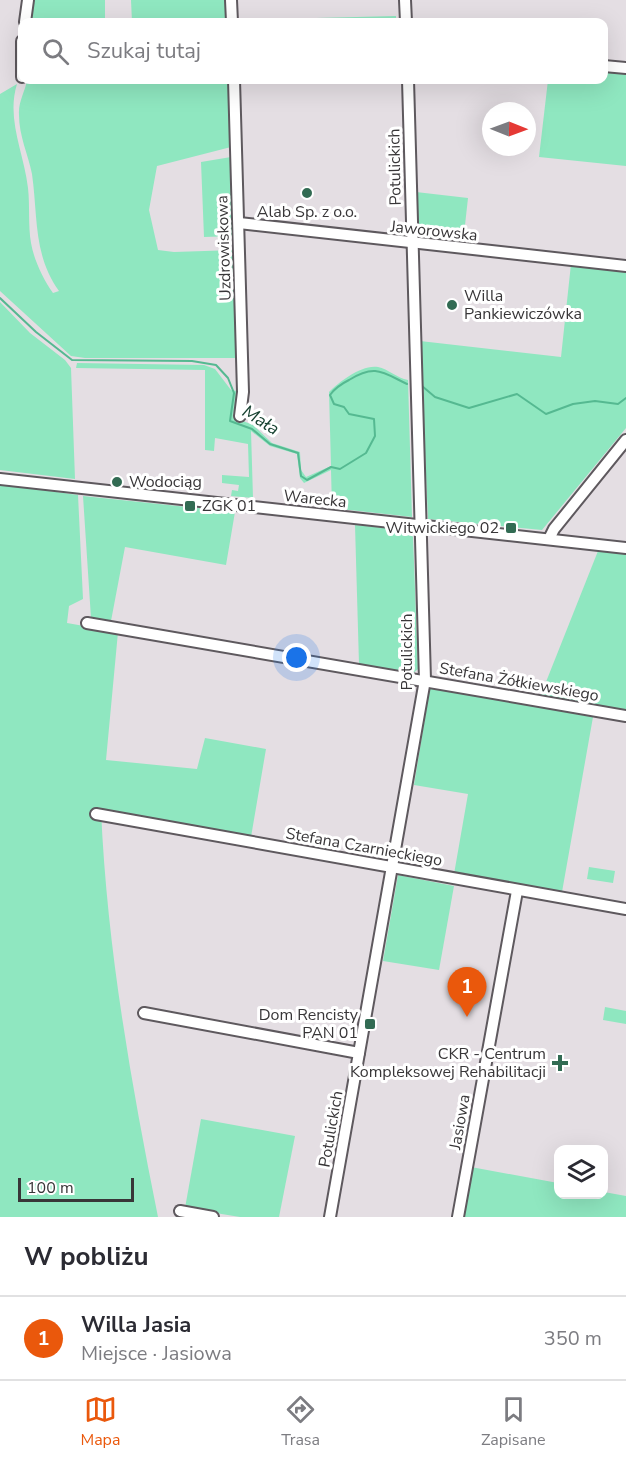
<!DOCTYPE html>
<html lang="pl">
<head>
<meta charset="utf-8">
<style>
  :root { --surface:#fff; --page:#f2f2f3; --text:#2b2b33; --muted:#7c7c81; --line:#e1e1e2; --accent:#ea580c }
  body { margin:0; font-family:"Nunito Sans",sans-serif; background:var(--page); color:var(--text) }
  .controls { position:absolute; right:18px; bottom:18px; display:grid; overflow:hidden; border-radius:12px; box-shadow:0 6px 24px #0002 }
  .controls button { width:54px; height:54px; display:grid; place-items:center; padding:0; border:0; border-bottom:2px solid var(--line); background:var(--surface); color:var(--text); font:30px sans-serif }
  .compass { position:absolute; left:482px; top:102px; width:54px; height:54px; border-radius:50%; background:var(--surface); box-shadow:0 6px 24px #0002; rotate:91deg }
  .scale { position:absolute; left:18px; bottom:15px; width:116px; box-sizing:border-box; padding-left:6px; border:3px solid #383638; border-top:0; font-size:16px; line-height:21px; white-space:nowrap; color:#383638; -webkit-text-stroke:4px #fff; paint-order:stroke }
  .you { position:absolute; left:297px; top:658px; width:21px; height:21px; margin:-15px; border:4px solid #fff; border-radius:50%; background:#1a73e8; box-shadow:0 0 0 9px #1a73e833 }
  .badge { display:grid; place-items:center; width:39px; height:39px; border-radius:50%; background:var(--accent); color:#fff; font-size:20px; font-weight:700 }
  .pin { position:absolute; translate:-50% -50px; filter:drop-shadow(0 2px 3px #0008) }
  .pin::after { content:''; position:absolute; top:32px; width:21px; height:18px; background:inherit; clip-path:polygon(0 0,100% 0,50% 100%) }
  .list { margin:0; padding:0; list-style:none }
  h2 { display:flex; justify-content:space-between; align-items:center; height:78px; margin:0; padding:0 24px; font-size:26px }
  h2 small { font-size:20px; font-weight:400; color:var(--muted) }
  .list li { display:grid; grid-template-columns:39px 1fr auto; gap:18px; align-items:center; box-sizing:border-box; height:84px; padding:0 24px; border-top:2px solid var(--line) }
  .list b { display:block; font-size:22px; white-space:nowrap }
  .list p { margin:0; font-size:20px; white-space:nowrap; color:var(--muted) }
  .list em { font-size:20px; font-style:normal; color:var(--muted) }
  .icon { flex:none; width:33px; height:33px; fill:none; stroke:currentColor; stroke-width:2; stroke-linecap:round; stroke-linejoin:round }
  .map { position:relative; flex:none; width:626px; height:1217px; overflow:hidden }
  .search { position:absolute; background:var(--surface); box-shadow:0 6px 24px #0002; left:18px; right:18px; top:18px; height:66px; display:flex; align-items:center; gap:15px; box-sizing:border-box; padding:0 21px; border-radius:12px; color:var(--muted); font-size:22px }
  .sheet { height:162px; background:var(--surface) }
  nav { display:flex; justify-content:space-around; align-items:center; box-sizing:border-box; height:84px; border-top:2px solid var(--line); background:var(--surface); font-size:16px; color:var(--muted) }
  nav a { display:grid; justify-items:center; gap:3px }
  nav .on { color:var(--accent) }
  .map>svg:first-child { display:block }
  .green { fill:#8fe7c0 }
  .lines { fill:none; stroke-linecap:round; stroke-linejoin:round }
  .stream { stroke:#55b991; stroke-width:2 }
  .minor-casing { stroke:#5e595e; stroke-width:14 }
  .minor { stroke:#fff; stroke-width:10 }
  .poi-dot { fill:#326b53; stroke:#fff; stroke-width:2 }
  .labels { text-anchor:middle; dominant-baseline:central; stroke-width:6; stroke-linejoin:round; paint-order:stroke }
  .street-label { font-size:16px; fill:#383638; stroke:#fff }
  .poi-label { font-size:16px; fill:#383638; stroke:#fff; text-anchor:start }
  .water-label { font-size:18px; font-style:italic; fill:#184332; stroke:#fff }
</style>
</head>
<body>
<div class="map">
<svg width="626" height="1217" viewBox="0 0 626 1217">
  <rect width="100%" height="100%" fill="#e4dee3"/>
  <g class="green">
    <polygon points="33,0 105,0 105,22 30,22"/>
    <polygon points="131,0 226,0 227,22 132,22"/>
    <polygon points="396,16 396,22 316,22 316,18"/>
    <polygon points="604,70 626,72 626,166 539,157 548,80 604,80"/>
    <path d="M27,80H229L231,147L157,166L149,210L158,250L174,252L235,250L236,358H85L71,356L0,291V94L17,84C6,119 24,153 28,188C30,206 28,225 31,243C34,260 43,279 53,293L59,291C33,255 38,216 32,174C28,154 19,136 19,115C18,102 25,92 27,80Z"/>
    <polygon points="231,157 235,236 204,237 201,162"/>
    <polygon points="416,192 468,198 463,243 417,238"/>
    <polygon points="571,264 626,270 626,428 542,530 428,519 420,341 561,357"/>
    <polygon points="0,302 30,333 65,360 71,368 75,479 0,470"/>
    <path d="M77,363L204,365L215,369L231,390L237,391L233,417L253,425L272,443L300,452L301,470L306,477L331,466L329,392C339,382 362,364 378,367C388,369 397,378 408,380L412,517L332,508L331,470L304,483L300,478L297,454L270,446L251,431L253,498L231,496L232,490L238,491L239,485L222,483V475L249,477L248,444L215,438L214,451L205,450V370L76,368Z"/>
    <path d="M0,484L78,495L83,599L69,606L67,623L118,632L106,760L197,769L205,738L266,749L251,837L101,810C107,947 131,1083 158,1217H0Z"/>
    <polygon points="83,496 235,512 226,565 125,547 111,621 91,618"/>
    <polygon points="355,525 407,530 413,537 418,669 412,674 359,664"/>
    <polygon points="598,551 626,554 626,711 540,697"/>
    <polygon points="430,687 593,717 562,892 454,874 468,794 414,785"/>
    <polygon points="589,867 615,871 613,883 587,879"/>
    <polygon points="398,875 454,886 439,970 383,961"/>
    <polygon points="605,1007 626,1011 626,1024 603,1020"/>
    <polygon points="201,1119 295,1136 279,1217 240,1217 185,1208"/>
    <polygon points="471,1167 558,1183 558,1194 604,1194 604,1192 626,1196 626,1217 462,1217"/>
  </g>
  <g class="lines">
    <g class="stream">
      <path d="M0,298L36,332L72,360L192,361L216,365L228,378L234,393L230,421L252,429L270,444L298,453L301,476L307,480L331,467L340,469L366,453L375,436L374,419L349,414L344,407L334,404L330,395C335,388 341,384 349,380C375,364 382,372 407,384"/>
      <polyline points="422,386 435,397 469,408 517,394 546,414 573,404 595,401 618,404 626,398"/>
    </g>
    <defs>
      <g id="minor">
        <polyline points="231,0 232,22"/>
        <polyline points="405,0 406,22"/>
        <polyline points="25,22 28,0"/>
        <polyline points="604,66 626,68"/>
        <polyline points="22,77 22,41"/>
        <polyline points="234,80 243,392 240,416"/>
        <polyline points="239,223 626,266"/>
        <polyline points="0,479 626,548"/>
        <polyline points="549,539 554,529 626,440"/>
        <polyline points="87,623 626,716"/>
        <polyline points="96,814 626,909"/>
        <polyline points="144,1013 359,1053"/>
        <polyline points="180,1211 213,1217"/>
        <polyline points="330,1217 425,680 408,80"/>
        <polyline points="458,1217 517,891"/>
      </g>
    </defs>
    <use href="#minor" class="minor-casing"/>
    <use href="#minor" class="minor"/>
  </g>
  <g class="poi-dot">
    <circle cx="307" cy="193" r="6"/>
    <circle cx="452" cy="305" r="6"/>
    <circle cx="117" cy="482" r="6"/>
    <rect x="184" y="500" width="12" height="12" rx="3"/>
    <rect x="505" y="522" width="12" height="12" rx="3"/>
    <rect x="364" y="1018" width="12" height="12" rx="3"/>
    <path d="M557 1054h6v6h6v6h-6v6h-6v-6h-6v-6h6z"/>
  </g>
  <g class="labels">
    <g class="street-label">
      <text transform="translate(395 167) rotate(-91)">Potulickich</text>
      <text transform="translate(434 231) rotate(6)">Jaworowska</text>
      <text transform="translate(224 248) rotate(-92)">Uzdrowiskowa</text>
      <text transform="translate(315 499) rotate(6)">Warecka</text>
      <text transform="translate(407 652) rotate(-90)">Potulickich</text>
      <text transform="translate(519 682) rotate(10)">Stefana Żółkiewskiego</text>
      <text transform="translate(364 847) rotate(10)">Stefana Czarnieckiego</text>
      <text transform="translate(460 1122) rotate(-80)">Jasiowa</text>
      <text transform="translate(331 1129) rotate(-80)">Potulickich</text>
    </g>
    <g class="poi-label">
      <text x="307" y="212" text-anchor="middle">Alab Sp. z o.o.</text>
      <text x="464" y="296">Willa<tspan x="464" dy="18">Pankiewiczówka</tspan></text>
      <text x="129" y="482">Wodociąg</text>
      <text x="202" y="506">ZGK 01</text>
      <text x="499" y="528" text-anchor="end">Witwickiego 02</text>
      <text x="358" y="1015" text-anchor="end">Dom Rencisty<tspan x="358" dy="18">PAN 01</tspan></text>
      <text x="546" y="1054" text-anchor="end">CKR - Centrum<tspan x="546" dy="18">Kompleksowej Rehabilitacji</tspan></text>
    </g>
    <g class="water-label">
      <text transform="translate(261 420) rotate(32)">Mała</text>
    </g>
  </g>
</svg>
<div class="controls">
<button><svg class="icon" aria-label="layers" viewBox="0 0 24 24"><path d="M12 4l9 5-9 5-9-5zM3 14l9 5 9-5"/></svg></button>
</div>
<svg class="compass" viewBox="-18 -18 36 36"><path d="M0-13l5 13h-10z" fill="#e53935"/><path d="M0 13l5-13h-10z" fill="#7c7c81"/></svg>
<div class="scale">100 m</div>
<div class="you"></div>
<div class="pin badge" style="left:467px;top:1017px">1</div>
<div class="search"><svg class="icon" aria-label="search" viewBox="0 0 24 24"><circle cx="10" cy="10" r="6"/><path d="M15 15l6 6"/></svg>Szukaj tutaj</div>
</div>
<section class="sheet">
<h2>W pobliżu<small></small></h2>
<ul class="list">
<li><span class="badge">1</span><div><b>Willa Jasia</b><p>Miejsce · Jasiowa</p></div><em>350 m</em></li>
</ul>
</section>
<nav>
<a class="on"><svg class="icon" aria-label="map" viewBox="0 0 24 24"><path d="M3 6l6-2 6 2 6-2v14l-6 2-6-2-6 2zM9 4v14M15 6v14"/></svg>Mapa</a>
<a><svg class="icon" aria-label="directions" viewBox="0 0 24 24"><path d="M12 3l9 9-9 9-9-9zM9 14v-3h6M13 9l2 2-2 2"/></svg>Trasa</a>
<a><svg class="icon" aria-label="saved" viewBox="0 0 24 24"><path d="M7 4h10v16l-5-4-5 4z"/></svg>Zapisane</a>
</nav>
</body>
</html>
